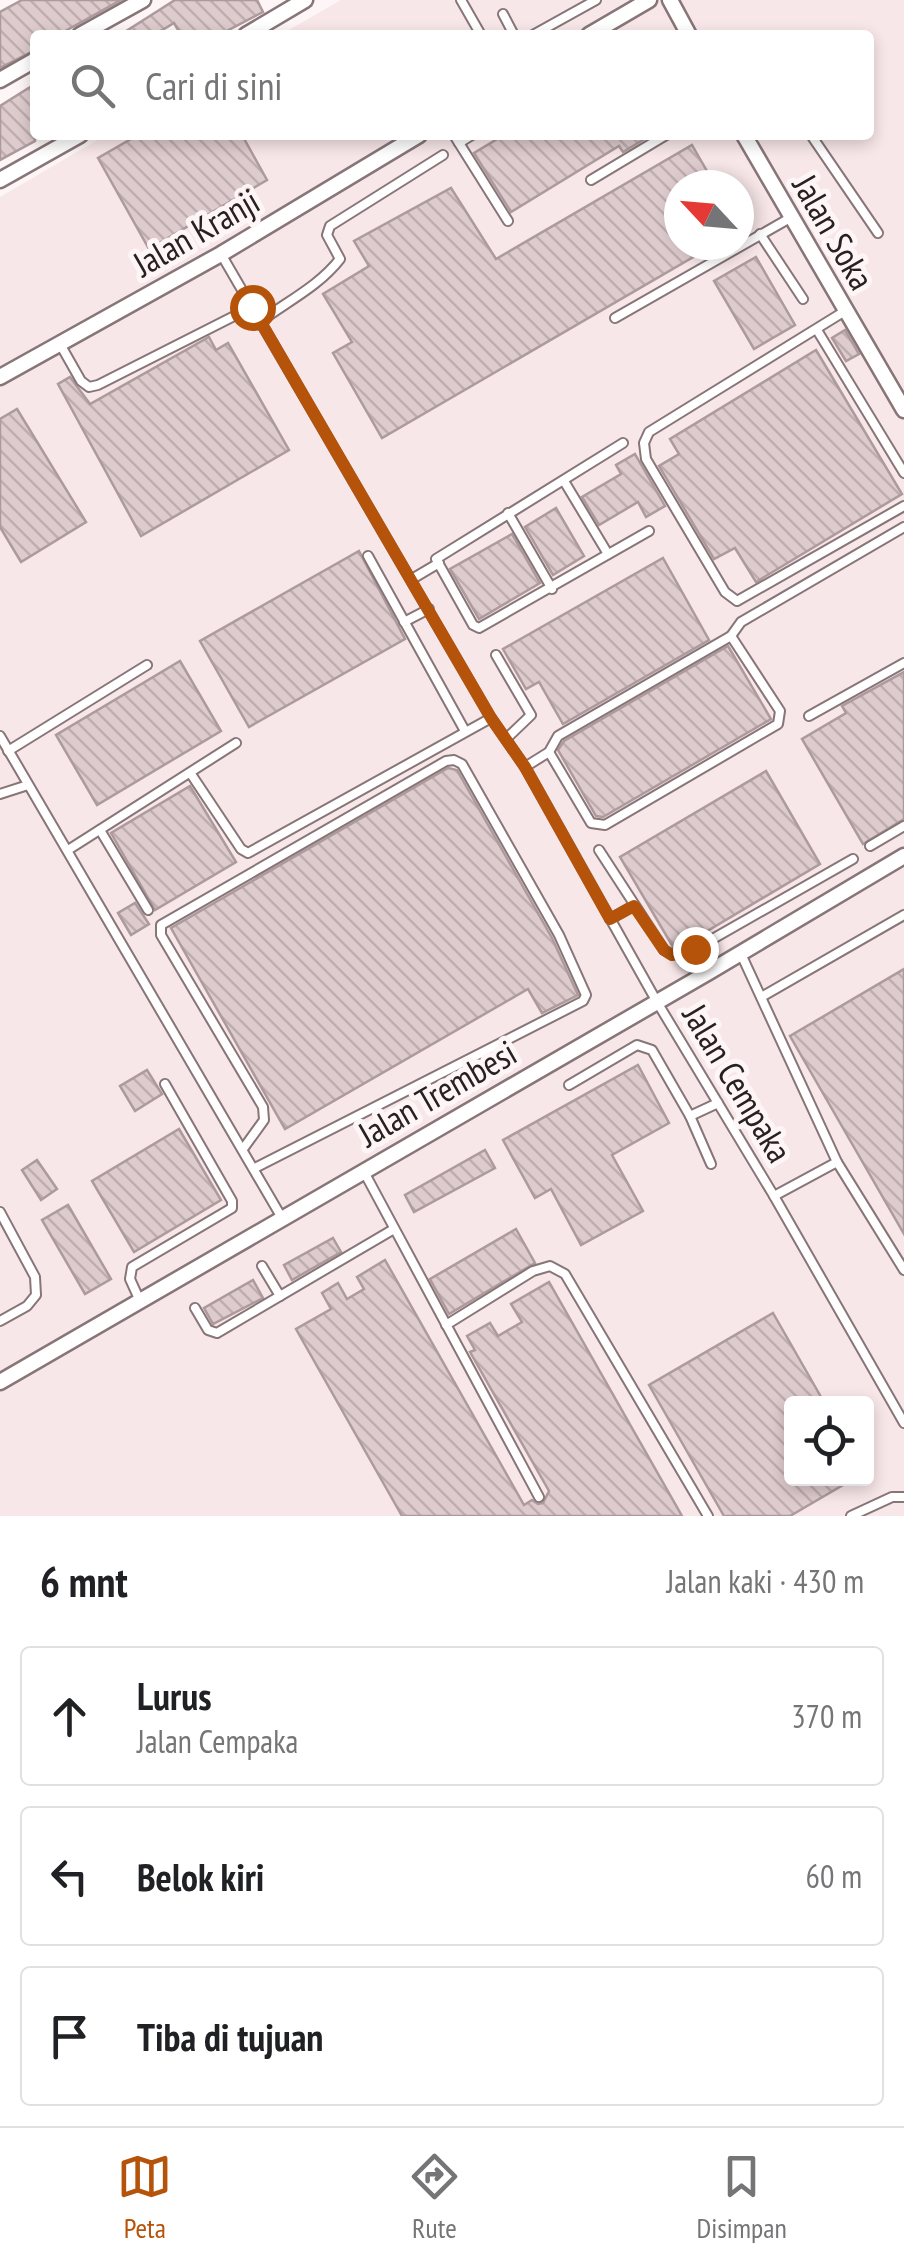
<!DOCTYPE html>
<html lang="id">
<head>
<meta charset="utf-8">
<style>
  :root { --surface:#fff; --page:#f2f2f2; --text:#202124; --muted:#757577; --line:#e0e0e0; --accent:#b45309 }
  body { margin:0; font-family:"PT Sans Narrow",sans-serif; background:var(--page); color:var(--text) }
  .controls { position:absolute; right:30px; bottom:30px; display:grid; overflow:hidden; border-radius:10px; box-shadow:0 5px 15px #0003 }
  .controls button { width:90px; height:90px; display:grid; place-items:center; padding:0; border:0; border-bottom:2px solid var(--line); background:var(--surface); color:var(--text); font:50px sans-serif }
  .compass { position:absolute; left:664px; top:170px; width:90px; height:90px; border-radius:50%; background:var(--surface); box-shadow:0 5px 15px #0003; rotate:296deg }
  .stop { position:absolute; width:30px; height:30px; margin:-22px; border:8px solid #b45309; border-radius:50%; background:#fff }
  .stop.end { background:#b45309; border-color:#fff; box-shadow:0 2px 10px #0008 }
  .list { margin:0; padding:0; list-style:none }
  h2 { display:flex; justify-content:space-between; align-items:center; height:130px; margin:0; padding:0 40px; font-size:42px }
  h2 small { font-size:32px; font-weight:400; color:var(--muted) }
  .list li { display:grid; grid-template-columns:65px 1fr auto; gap:30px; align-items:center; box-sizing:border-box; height:140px; margin:0 20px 20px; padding:0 20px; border:2px solid var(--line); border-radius:10px }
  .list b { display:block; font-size:38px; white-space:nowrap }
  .list p { margin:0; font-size:32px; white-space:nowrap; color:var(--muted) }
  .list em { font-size:32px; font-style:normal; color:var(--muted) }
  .icon { flex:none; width:55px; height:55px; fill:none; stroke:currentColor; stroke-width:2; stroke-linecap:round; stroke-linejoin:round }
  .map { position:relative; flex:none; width:904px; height:1516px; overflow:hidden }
  .search { position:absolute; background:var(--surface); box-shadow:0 5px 15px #0003; left:30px; right:30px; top:30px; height:110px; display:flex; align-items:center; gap:25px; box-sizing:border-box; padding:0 35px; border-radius:10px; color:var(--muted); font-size:38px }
  .sheet { height:610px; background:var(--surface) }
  nav { display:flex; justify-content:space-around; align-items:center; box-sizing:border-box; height:140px; border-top:2px solid var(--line); background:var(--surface); font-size:28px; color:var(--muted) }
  nav a { display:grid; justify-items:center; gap:5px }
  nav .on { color:var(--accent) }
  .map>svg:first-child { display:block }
  .built { fill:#f8e7e9; fill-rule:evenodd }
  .building { fill:url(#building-back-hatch); stroke:#ad9a9c; stroke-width:2.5 }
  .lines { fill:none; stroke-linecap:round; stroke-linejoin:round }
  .service-casing { stroke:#877577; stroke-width:12 }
  .minor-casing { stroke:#877577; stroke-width:19 }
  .service { stroke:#fff; stroke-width:8 }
  .minor { stroke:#fff; stroke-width:14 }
  .route { stroke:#b45309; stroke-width:12 }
  .labels { text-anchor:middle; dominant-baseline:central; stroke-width:10; stroke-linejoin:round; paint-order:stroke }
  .street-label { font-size:35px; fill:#282122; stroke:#fdf5f6 }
</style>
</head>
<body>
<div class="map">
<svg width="904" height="1516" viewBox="0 0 904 1516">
  <defs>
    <pattern id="building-back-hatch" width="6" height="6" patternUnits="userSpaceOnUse" patternTransform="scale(2.5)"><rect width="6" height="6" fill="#decbcd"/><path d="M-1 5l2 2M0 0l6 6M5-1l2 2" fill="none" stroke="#beaeb0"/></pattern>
  </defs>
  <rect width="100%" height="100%" fill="#fdf5f6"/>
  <path class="built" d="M341,0H904V1516H0V197L106,135H869V35H280ZM679,185H739V245H679ZM792,1404H866V1478H792Z"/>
  <g class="building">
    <polygon points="22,0 121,0 58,35 35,35 35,50 0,68 0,12"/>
    <polygon points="175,0 257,0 263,12 219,35 181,35 174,23 154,35 120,35"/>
    <polygon points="35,84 35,141 0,160 0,106"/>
    <polygon points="138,135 242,135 267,180 149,249 98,158"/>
    <polygon points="504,135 651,135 623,152 619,146 511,212 474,153"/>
    <polygon points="692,145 715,185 679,185 679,245 714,245 382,438 333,353 352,342 323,294 369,266 354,241 451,188 496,259"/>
    <polygon points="756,257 795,325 754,349 714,281"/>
    <polygon points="845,330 859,354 846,361 832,338"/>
    <polygon points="209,337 216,350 228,343 289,450 141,536 58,384 70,377 90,404"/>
    <polygon points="816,350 902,494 756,582 735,548 714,559 659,466 679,454 670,439"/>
    <polygon points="17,409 86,522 21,562 0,527 0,419"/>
    <polygon points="635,454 665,506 646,517 638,502 599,525 582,497 621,474 616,465"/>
    <polygon points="556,508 584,556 553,575 525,527"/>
    <polygon points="512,534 540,583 479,619 450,569"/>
    <polygon points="359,551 405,639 249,727 200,641"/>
    <polygon points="663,558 709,640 563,724 539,682 526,689 503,649"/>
    <polygon points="728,646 771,719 603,817 596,816 558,750 564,741"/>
    <polygon points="180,661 221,731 97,805 56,735"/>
    <polygon points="904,672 904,819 863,844 802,739 846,713 842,706"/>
    <polygon points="448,768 457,770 552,938 578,995 542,1013 528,989 285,1129 171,928"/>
    <polygon points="766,771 820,864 687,943 673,947 620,857"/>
    <polygon points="190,786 236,862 155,910 111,833"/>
    <polygon points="135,903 149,924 131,935 118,913"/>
    <polygon points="904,969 904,1234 790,1036"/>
    <polygon points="638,1065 669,1123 612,1155 643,1211 581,1245 551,1189 535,1198 503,1140"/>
    <polygon points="147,1070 162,1094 135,1111 120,1086"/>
    <polygon points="179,1129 221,1200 134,1252 92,1181"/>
    <polygon points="485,1150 495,1168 414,1212 405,1195"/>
    <polygon points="37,1160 57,1189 41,1200 22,1170"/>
    <polygon points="68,1205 111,1279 85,1294 42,1220"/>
    <polygon points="516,1229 535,1263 449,1314 430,1279"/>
    <polygon points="333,1238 341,1252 292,1280 284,1265"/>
    <polygon points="385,1260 524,1505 532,1500 538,1504 543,1503 549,1491 470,1352 475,1350 467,1336 490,1323 498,1336 522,1322 511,1304 549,1282 682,1516 402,1516 296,1329 331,1309 322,1293 338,1283 347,1299 364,1289 357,1277"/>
    <polygon points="253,1280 263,1298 213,1324 204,1308"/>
    <polygon points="773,1313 825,1404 792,1404 792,1478 855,1478 790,1516 724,1516 649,1385"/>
  </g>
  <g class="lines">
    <defs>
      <g id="service">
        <polyline points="461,0 481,35"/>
        <polyline points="503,14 514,35"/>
        <polyline points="533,35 596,0"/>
        <polyline points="454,135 508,221"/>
        <polyline points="811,135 878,233"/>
        <polyline points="459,143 472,135"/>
        <polyline points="591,180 666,135"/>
        <polyline points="760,234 803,299"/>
        <polyline points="221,254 491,718 525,767 657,1002 774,1196 904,1423"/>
        <polyline points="845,311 649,432 644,443 646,459 725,592 737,601 904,506"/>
        <polyline points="615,318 790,218"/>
        <path d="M261,321C288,301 319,286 340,259L327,235L330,226L443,155"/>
        <polyline points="817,330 904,473"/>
        <polyline points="60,344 81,381 89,387 98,385 252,307"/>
        <polyline points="623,443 436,559 473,625 479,628 649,531"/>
        <polyline points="564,481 608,554"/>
        <polyline points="508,513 552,589"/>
        <polyline points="368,556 465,731"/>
        <polyline points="412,579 439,563"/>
        <polyline points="404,622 429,609"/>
        <polyline points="731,636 741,622 904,527"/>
        <polyline points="496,655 531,715 506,739"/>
        <polyline points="809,716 904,663"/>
        <polyline points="0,736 282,1218"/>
        <polyline points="8,751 147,665"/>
        <polyline points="525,767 549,752 591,823 605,825 778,724 780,711 731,636 558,736 549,752"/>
        <polyline points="191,774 241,849 248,853 491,718"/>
        <polyline points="0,794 28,785"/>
        <polyline points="100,830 148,910"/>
        <polyline points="870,846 904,826"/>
        <polyline points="68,850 236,743"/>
        <polyline points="599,850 664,950 672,955 695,949 709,972"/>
        <polyline points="610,919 633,906"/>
        <polyline points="695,949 853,859"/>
        <polyline points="741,954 837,1162"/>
        <polyline points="763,996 904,915"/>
        <polyline points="569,1085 637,1045 652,1050 690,1116 718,1103"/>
        <polyline points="690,1116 711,1164"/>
        <polyline points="243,1149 264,1120 263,1107 161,935 161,925 446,761 454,760 462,764 559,935 586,995 583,1001 255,1168"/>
        <polyline points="363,1170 539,1497"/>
        <polyline points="774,1196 837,1162 904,1270"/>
        <polyline points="0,1212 35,1277 36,1295 27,1306 0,1321"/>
        <polyline points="262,1266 280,1296"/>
        <polyline points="140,1301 130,1279 132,1267 232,1208 232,1201 165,1084"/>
        <polyline points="195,1308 208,1330 217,1333 394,1229"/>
        <polyline points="446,1325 533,1271 550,1266 565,1274 708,1516"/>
        <polyline points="851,1516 892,1497 904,1497"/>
      </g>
      <g id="minor">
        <polyline points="670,0 689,35"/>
        <polyline points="80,35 143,0"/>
        <polyline points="246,35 305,0"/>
        <polyline points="589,35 649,0"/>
        <polyline points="0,80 35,60"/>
        <polyline points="744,135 904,410"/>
        <polyline points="0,180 80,135"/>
        <polyline points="0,377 221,254 419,135"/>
        <polyline points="0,1382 709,972 904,856"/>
      </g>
    </defs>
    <use href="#service" class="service-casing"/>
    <use href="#minor" class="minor-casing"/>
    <use href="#service" class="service"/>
    <use href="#minor" class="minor"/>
  </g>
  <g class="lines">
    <polyline class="route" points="252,307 491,718 525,767 610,919 634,906 664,950 672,955 695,949"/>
  </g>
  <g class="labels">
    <g class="street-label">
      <text transform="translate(196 232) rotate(-30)">Jalan Kranji</text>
      <text transform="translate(834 232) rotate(60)">Jalan Soka</text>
      <text transform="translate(738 1083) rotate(59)">Jalan Cempaka</text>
      <text transform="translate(437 1093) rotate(-30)">Jalan Trembesi</text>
    </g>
  </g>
</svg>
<div class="controls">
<button><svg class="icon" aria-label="locate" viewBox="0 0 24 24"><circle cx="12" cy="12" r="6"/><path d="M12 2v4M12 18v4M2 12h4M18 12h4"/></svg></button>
</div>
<svg class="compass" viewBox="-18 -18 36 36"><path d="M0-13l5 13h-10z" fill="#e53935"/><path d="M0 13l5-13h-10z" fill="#757577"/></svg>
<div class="stop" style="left:252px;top:307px"></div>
<div class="stop end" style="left:695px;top:949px"></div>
<div class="search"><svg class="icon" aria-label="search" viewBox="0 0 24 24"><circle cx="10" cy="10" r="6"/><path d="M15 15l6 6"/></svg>Cari di sini</div>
</div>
<section class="sheet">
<h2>6 mnt<small>Jalan kaki · 430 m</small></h2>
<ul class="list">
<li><svg class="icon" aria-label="ahead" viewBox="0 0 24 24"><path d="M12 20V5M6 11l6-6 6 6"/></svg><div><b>Lurus</b><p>Jalan Cempaka</p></div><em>370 m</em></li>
<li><svg class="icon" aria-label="left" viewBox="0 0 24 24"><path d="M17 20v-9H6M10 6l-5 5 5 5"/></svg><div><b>Belok kiri</b></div><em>60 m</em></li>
<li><svg class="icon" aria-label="arrive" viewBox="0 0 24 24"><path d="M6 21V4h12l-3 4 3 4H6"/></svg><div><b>Tiba di tujuan</b></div></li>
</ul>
</section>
<nav>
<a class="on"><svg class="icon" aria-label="map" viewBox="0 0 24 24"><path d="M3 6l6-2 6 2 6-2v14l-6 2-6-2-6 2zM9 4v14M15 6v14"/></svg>Peta</a>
<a><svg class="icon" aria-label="directions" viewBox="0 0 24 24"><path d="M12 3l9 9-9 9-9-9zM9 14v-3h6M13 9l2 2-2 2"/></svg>Rute</a>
<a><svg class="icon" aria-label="saved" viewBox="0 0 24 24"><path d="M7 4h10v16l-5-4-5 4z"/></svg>Disimpan</a>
</nav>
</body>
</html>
